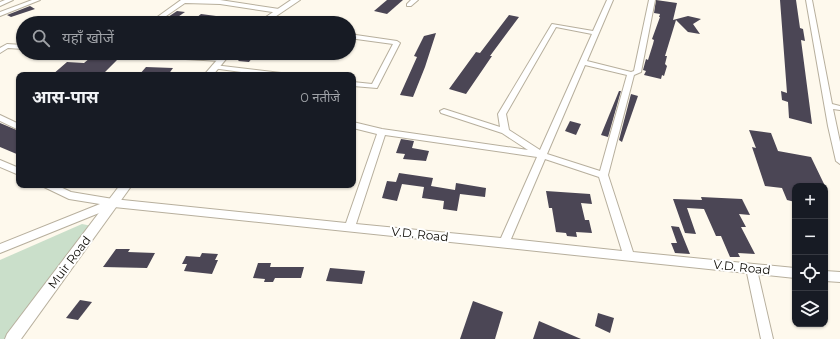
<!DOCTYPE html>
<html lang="hi">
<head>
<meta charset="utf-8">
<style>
  :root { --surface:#171b24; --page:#242831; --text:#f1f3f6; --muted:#9ea1a6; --line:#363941 }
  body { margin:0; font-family:Montserrat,"Noto Sans Devanagari",sans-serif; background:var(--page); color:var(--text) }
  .controls { position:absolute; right:12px; bottom:12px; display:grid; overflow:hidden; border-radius:8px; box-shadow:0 1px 3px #0004 }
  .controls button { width:36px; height:36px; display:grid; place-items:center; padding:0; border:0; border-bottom:1px solid var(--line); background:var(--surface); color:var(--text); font:20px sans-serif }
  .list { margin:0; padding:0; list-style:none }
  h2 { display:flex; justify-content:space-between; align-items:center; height:52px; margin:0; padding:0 16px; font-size:17px }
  h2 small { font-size:13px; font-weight:400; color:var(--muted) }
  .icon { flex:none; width:22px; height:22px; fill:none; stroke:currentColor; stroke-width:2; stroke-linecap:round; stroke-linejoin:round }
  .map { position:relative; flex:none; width:840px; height:339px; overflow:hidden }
  .search { position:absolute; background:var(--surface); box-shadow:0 1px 3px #0004; left:16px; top:16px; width:340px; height:44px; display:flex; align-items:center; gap:10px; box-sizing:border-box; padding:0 14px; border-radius:22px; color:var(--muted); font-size:15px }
  .panel { position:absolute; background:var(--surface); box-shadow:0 1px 3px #0004; left:16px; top:72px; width:340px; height:116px; border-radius:8px }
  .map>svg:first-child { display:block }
  .green { fill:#cadfca }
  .building { fill:#4b4655 }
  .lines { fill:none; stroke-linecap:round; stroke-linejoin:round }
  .minor-casing { stroke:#b7af9d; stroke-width:2 }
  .major-casing { stroke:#b7af9d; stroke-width:2 }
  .minor { fill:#fff; fill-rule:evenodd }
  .major { fill:#fff; fill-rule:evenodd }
  .labels { text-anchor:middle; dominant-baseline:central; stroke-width:4; stroke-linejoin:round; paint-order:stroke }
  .street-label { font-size:12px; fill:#0e0c06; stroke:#fff }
</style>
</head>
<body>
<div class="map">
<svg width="840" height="339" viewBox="0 0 840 339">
  <rect width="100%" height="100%" fill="#fef9ed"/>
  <polygon class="green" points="82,224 92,226 5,339 0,339 0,260"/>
  <g class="building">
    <polygon points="387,0 403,0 387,14 374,11"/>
    <polygon points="656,0 677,3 673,20 688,16 701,19 693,24 700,34 688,32 676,20 665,56 667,56 665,64 667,66 664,76 662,75 661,79 644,75 646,71 643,70 646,59 648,60 653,44 654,40 652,39 660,17 659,17 660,14 654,13"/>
    <polygon points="780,0 796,0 800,28 803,29 805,41 801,40 812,124 789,118 788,102 782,100 781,91 787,93"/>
    <polygon points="30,6 35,9 11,17 7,15"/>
    <polygon points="177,11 185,12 169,23 159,23"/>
    <polygon points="201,14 231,18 231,23 190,23"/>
    <polygon points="509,15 519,17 490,56 492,56 466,94 449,89 476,52 480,53"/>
    <polygon points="293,16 312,18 312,23 287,23"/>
    <polygon points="436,33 425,67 413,97 400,95 417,57 414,56 424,36"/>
    <polygon points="245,53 256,53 249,62 238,61"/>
    <polygon points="90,58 117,60 102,75 52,75 67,62 84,63"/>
    <polygon points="146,67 173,68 168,75 139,75"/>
    <polygon points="619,91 621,91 608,137 601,135"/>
    <polygon points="631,94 638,96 622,142 619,140"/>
    <polygon points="570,121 581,124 576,135 565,131"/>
    <polygon points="0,123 19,131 19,155 0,147"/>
    <polygon points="749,130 771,133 778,151 811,157 825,186 795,186 795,202 787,200 782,188 765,186 752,147 756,148"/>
    <polygon points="401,139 414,141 412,148 429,151 426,161 403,159 405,154 396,153"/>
    <polygon points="399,173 433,178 431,186 455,190 456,183 486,188 485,197 460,194 457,211 443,209 444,201 422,198 424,187 402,184 397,201 382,198 387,181 396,182"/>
    <polygon points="546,191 590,194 592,204 581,203 585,220 589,220 592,233 576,232 577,237 567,236 566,233 556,232 552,208 549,208"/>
    <polygon points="701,197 742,199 750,215 739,214 746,227 741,227 755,254 738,253 740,257 730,257 721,236 716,236 704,209 687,208 696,234 685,233 673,199 702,200"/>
    <polygon points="671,226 679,227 690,254 675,253 671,243 677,243"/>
    <polygon points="116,249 130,249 128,252 155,253 147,268 103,267"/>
    <polygon points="202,253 218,254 215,260 218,260 212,274 184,271 187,264 182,264 186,256 200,257"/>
    <polygon points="258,263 271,263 270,267 304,267 301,278 275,278 273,282 264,282 265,279 253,278"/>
    <polygon points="330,268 365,271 362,284 326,281"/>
    <polygon points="80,300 92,302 78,320 66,318"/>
    <polygon points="473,301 503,312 495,339 460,339"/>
    <polygon points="598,313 614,318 610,333 595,326"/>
    <polygon points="539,321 581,339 533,339"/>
  </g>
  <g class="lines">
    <defs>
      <g id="minor">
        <polygon points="5,0 13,0 0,6 0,2"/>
        <polygon points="32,0 40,0 0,16 0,12"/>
        <polygon points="181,0 220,0 279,9 282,11 279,13 220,4 185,3 156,23 149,23"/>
        <polygon points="411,0 418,0 411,6 407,6 407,4"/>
        <path d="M607,0H613L587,61L631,72L634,71L649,0H655L641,72L634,75L608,175L633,252L795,268V278L758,274L773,339H761L747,273L114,207L0,253V244L100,204L69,199L44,187L42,185H56L71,192L113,199L346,223L377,134L353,128V122L382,129L528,150L502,133L441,113L440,111L444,109L500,127L498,114L552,24L593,31ZM556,27L592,34L540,150L509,130L506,114ZM585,65L627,75L600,171L547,154ZM385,135L537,157L501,238L356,224ZM545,159L599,177L622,251L511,239Z"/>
        <polygon points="806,0 812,0 832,104 840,106 840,110 833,109 840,142 840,164 836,161 828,126"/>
        <polygon points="349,34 397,41 400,43 377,88 353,86 353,82 372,84 393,44 349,38"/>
        <polygon points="7,44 23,45 23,49 8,48 0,53 0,48"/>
        <polygon points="112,53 151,53 221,57 224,59 221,61 115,55"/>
        <polygon points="214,65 281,73 285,75 263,75 212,68 212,66"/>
        <polygon points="0,115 19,124 19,130 0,121"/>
        <polygon points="0,160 19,168 19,175 0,167"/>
        <polygon points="825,271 840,272 840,282 825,281"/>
      </g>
      <g id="major">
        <polygon points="291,0 300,0 266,23 257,23"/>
        <polygon points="223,53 231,53 213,75 204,75"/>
        <polygon points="120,185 132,185 21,339 5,339 7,334"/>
      </g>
    </defs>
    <use href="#minor" class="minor-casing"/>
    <use href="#major" class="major-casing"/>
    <use href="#minor" class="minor"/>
    <use href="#major" class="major"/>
  </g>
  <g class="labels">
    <g class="street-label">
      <text transform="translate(420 234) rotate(6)">V.D. Road</text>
      <text transform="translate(69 262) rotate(-53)">Muir Road</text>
      <text transform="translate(742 267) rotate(6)">V.D. Road</text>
    </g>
  </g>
</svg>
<div class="controls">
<button>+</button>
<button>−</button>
<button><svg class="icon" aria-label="locate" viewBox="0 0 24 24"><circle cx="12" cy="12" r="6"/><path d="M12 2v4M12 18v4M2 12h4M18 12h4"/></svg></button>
<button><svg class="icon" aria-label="layers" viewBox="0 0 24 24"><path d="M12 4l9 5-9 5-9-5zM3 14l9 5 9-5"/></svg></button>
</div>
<div class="search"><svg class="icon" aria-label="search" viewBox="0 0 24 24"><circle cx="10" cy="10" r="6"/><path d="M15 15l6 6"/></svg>यहाँ खोजें</div>
<section class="panel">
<h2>आस-पास<small>0 नतीजे</small></h2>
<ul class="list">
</ul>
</section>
</div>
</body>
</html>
